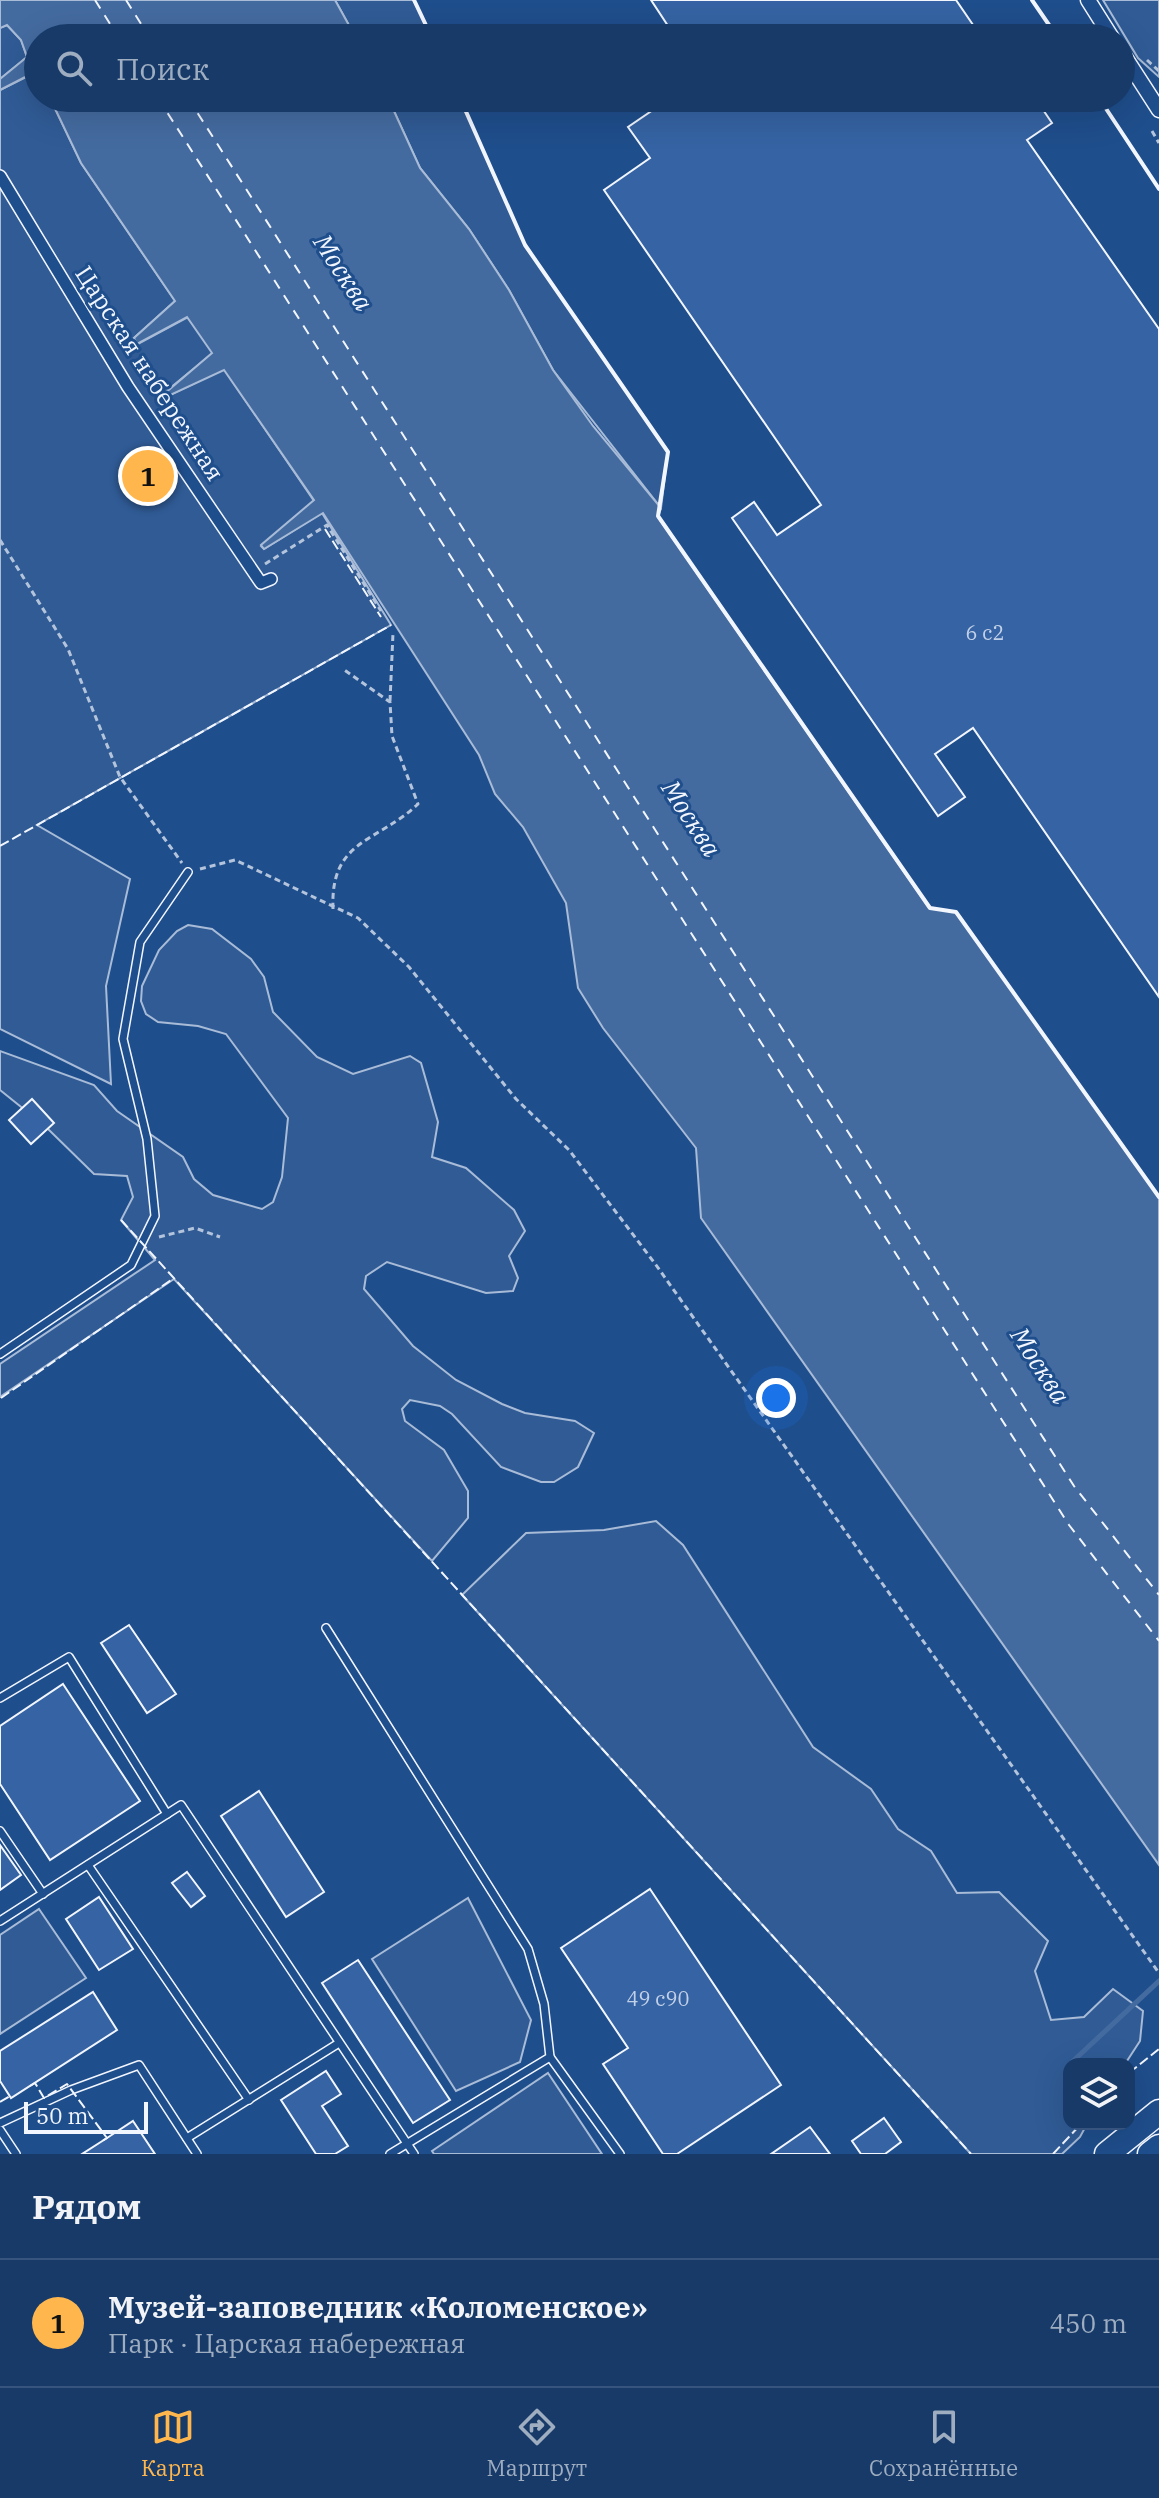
<!DOCTYPE html>
<html lang="ru">
<head>
<meta charset="utf-8">
<style>
  :root { --surface:#173a69; --page:#244571; --text:#f1f3f6; --muted:#9eadc0; --line:#36547d; --accent:#ffb74d }
  body { margin:0; font-family:"IBM Plex Serif",serif; background:var(--page); color:var(--text) }
  .controls { position:absolute; right:24px; bottom:24px; display:grid; overflow:hidden; border-radius:16px; box-shadow:0 8px 32px #0002 }
  .controls button { width:72px; height:72px; display:grid; place-items:center; padding:0; border:0; border-bottom:2px solid var(--line); background:var(--surface); color:var(--text); font:40px sans-serif }
  .scale { position:absolute; left:24px; bottom:20px; width:124px; box-sizing:border-box; padding-left:8px; border:4px solid #f2f6ff; border-top:0; font-size:22px; line-height:28px; white-space:nowrap; color:#f2f6ff; -webkit-text-stroke:6px #1f4e8c; paint-order:stroke }
  .you { position:absolute; left:776px; top:1398px; width:28px; height:28px; margin:-20px; border:6px solid #fff; border-radius:50%; background:#1a73e8; box-shadow:0 0 0 12px #1a73e833 }
  .badge { display:grid; place-items:center; width:52px; height:52px; border-radius:50%; background:var(--accent); color:#111; font-size:26px; font-weight:700 }
  .pin { position:absolute; translate:-50% -50%; border:4px solid #fff; box-shadow:0 2px 8px #0006 }
  .list { margin:0; padding:0; list-style:none }
  h2 { display:flex; justify-content:space-between; align-items:center; height:104px; margin:0; padding:0 32px; font-size:34px }
  h2 small { font-size:26px; font-weight:400; color:var(--muted) }
  .list li { display:grid; grid-template-columns:52px 1fr auto; gap:24px; align-items:center; box-sizing:border-box; height:128px; padding:0 32px; border-top:2px solid var(--line) }
  .list b { display:block; font-size:30px; white-space:nowrap }
  .list p { margin:0; font-size:26px; white-space:nowrap; color:var(--muted) }
  .list em { font-size:26px; font-style:normal; color:var(--muted) }
  .icon { flex:none; width:44px; height:44px; fill:none; stroke:currentColor; stroke-width:2; stroke-linecap:round; stroke-linejoin:round }
  .map { position:relative; flex:none; width:1159px; height:2154px; overflow:hidden }
  .search { position:absolute; background:var(--surface); box-shadow:0 8px 32px #0002; left:24px; right:24px; top:24px; height:88px; display:flex; align-items:center; gap:20px; box-sizing:border-box; padding:0 28px; border-radius:44px; color:var(--muted); font-size:30px }
  .sheet { height:232px; background:var(--surface) }
  nav { display:flex; justify-content:space-around; align-items:center; box-sizing:border-box; height:112px; border-top:2px solid var(--line); background:var(--surface); font-size:22px; color:var(--muted) }
  nav a { display:grid; justify-items:center; gap:4px }
  nav .on { color:var(--accent) }
  .map>svg:first-child { display:block }
  .built { fill:#305b95; stroke:#a8bbd7; stroke-width:2 }
  .water { fill:#446ba0; stroke:#a8bbd7; stroke-width:2 }
  .lines { fill:none; stroke-linecap:round; stroke-linejoin:round }
  .stream { stroke:#446ba0; stroke-width:5 }
  .ferry { stroke:#f2f6ff; stroke-width:2; stroke-dasharray:10 8; stroke-linecap:butt }
  .building { fill:#3563a3; stroke:#f2f6ff; stroke-width:2 }
  .service-casing { stroke:#f2f6ff; stroke-width:10 }
  .pedestrian-casing { stroke:#f2f6ff; stroke-width:14 }
  .minor-casing { stroke:#f2f6ff; stroke-width:17 }
  .primary-casing { stroke:#f2f6ff; stroke-width:27 }
  .path { stroke:#b3c4dc; stroke-width:3; stroke-dasharray:6 4; stroke-linecap:butt }
  .service { stroke:#1f4e8c; stroke-width:7 }
  .pedestrian { stroke:#1f4e8c; stroke-width:11 }
  .minor { stroke:#1f4e8c; stroke-width:14 }
  .primary { stroke:#1f4e8c; stroke-width:24 }
  .fence { stroke:#f2f6ff; stroke-width:2; stroke-dasharray:10 4; stroke-linecap:butt }
  .wall { stroke:#f2f6ff; stroke-width:4 }
  .labels { text-anchor:middle; dominant-baseline:central; stroke-width:6; stroke-linejoin:round; paint-order:stroke }
  .number-label { font-size:20px; fill:#c3d1e8 }
  .street-label { font-size:24px; fill:#f2f6ff; stroke:#1f4e8c }
  .water-label { font-size:26px; font-style:italic; fill:#f2f6ff; stroke:#1f4e8c }
</style>
</head>
<body>
<div class="map">
<svg width="1159" height="2154" viewBox="0 0 1159 2154">
  <rect width="100%" height="100%" fill="#1f4e8c"/>
  <g class="built">
    <polygon points="335,0 414,0 432,38 356,38"/>
    <polygon points="1103,0 1159,0 1159,77 1138,58"/>
    <polygon points="7,25 21,40 27,57 0,79 0,28"/>
    <polygon points="32,74 38,80 38,98 50,98 81,163 175,301 134,338 138,344 188,317 213,353 164,393 166,397 224,369 314,501 261,546 264,549 322,513 391,625 37,825 130,879 106,986 111,1084 0,1029 0,90"/>
    <polygon points="388,98 460,98 525,245 668,452 661,508 553,370 509,290 469,229 420,168"/>
    <polygon points="188,925 212,929 251,959 264,977 273,1012 317,1057 353,1074 410,1056 421,1063 438,1122 432,1157 466,1168 514,1210 525,1231 509,1256 518,1278 513,1291 486,1293 387,1262 366,1276 364,1289 413,1346 456,1380 502,1404 525,1413 575,1421 594,1433 578,1467 554,1482 541,1482 501,1467 452,1414 440,1406 410,1400 402,1409 405,1421 444,1450 468,1491 468,1518 432,1561 174,1279 0,1397 0,1364 155,1260 121,1220 133,1197 127,1176 94,1174 46,1127 0,1090 0,1051 94,1085 117,1111 183,1157 194,1179 213,1195 262,1209 273,1202 282,1177 288,1118 226,1034 198,1026 158,1022 146,1014 141,1001 142,986 159,950 177,931"/>
    <polygon points="656,1521 683,1545 813,1747 871,1789 898,1829 931,1851 957,1893 999,1892 1048,1941 1035,1971 1051,2020 1084,2017 1113,1989 1143,2011 1140,2041 1125,2064 1069,2064 1069,2124 1087,2124 1080,2137 1062,2154 971,2154 462,1595 526,1533 604,1530"/>
    <polygon points="468,1898 531,2020 520,2062 456,2091 372,1959"/>
    <polygon points="39,1909 86,1978 0,2034 0,1935"/>
    <polygon points="548,2073 602,2154 434,2154 432,2151"/>
  </g>
  <g class="water">
    <polygon points="0,0 335,0 356,38 38,38 38,80 31,74 0,90 0,79 27,57 21,40 7,25 0,28"/>
    <polygon points="50,98 388,98 420,168 469,229 509,290 553,370 593,426 661,508 658,517 929,908 956,912 1159,1197 1159,1865 701,1218 696,1148 603,1028 578,988 566,903 523,827 495,794 479,755 323,513 264,549 261,545 314,500 224,370 166,397 164,394 212,353 187,317 137,344 134,338 175,301 81,163"/>
  </g>
  <g class="lines">
    <polyline class="stream" points="1072,2062 1159,1981"/>
    <g class="ferry">
      <polyline points="95,0 119,38"/>
      <polyline points="126,0 150,38"/>
      <polyline points="158,98 1069,1525 1159,1641"/>
      <polyline points="188,98 1074,1486 1159,1595"/>
    </g>
  </g>
  <g class="building">
    <polygon points="651,0 956,0 982,38 676,38"/>
    <polygon points="663,98 1035,98 1052,123 1027,140 1159,329 1159,997 973,728 935,754 965,797 938,816 732,518 754,502 777,535 821,505 604,190 650,158 628,127 666,101"/>
    <polygon points="32,1099 54,1123 31,1144 9,1120"/>
    <polygon points="129,1625 176,1694 147,1713 101,1643"/>
    <polygon points="63,1684 140,1801 50,1860 0,1784 0,1726"/>
    <polygon points="259,1791 324,1892 286,1917 221,1816"/>
    <polygon points="0,1845 21,1875 0,1890"/>
    <polygon points="187,1872 205,1896 191,1907 172,1883"/>
    <polygon points="650,1889 781,2085 677,2154 663,2154 603,2064 628,2048 561,1948"/>
    <polygon points="99,1897 133,1949 99,1970 66,1919"/>
    <polygon points="358,1960 450,2100 413,2123 322,1983"/>
    <polygon points="93,1992 117,2030 11,2098 0,2081 0,2051"/>
    <polygon points="326,2071 341,2094 322,2106 348,2146 335,2154 316,2154 281,2100"/>
    <polygon points="884,2118 901,2142 885,2154 861,2154 852,2141"/>
    <polygon points="133,2121 155,2154 82,2154 107,2138"/>
    <polygon points="810,2127 830,2154 771,2154"/>
  </g>
  <g class="lines">
    <defs>
      <g id="service">
        <polyline points="0,1354 131,1265 155,1216 147,1139 123,1039 140,942 188,872"/>
        <polyline points="326,1628 528,1949 544,2004 550,2057 390,2154"/>
        <polyline points="0,1698 69,1657 167,1814"/>
        <polyline points="0,1831 43,1894"/>
        <polyline points="88,1865 249,2100"/>
        <polyline points="0,1921 181,1805 414,2154"/>
        <polyline points="550,2057 620,2154"/>
        <polyline points="0,2123 71,2090 139,2065 197,2154"/>
        <polyline points="0,2130 16,2154"/>
        <polyline points="187,2138 339,2043"/>
      </g>
      <polyline id="pedestrian" points="0,176 128,387 261,583 271,579"/>
      <g id="minor">
        <polyline points="1088,0 1112,38"/>
        <polyline points="1121,51 1159,110"/>
      </g>
      <g id="primary">
        <polyline points="1107,2154 1159,2112"/>
        <polyline points="1150,2154 1159,2147"/>
      </g>
    </defs>
    <use href="#service" class="service-casing"/>
    <use href="#pedestrian" class="pedestrian-casing"/>
    <use href="#minor" class="minor-casing"/>
    <use href="#primary" class="primary-casing"/>
    <g class="path">
      <polyline points="1147,60 1159,71"/>
      <polyline points="1152,131 1159,143"/>
      <polyline points="0,540 68,649 120,777 182,863"/>
      <polyline points="265,564 327,525 381,611"/>
      <polyline points="390,701 393,633"/>
      <polyline points="200,869 235,860 358,918 409,967 516,1099 569,1150 656,1265 1159,1973"/>
      <path d="M333,909C330,839 377,843 418,804L392,736L390,702L343,669"/>
      <polyline points="159,1237 195,1228 220,1237"/>
    </g>
    <use href="#service" class="service"/>
    <use href="#pedestrian" class="pedestrian"/>
    <use href="#minor" class="minor"/>
    <use href="#primary" class="primary"/>
    <g class="fence">
      <polyline points="325,529 381,617"/>
      <polyline points="0,846 391,625"/>
      <polyline points="121,1220 971,2154"/>
      <polyline points="1,1398 174,1278"/>
      <polyline points="1129,2073 1159,2049"/>
      <polyline points="30,2086 35,2083 44,2098 67,2084 107,2138 102,2141"/>
      <polyline points="0,2102 12,2095"/>
      <polyline points="1053,2154 1081,2124"/>
    </g>
    <g class="wall">
      <polyline points="414,0 432,38"/>
      <polyline points="1032,0 1058,38"/>
      <polyline points="460,98 525,245 668,452 658,516 930,908 956,912 1159,1197"/>
      <polyline points="1099,98 1159,189"/>
    </g>
  </g>
  <g class="labels">
    <g class="number-label">
      <text x="985" y="632">6 с2</text>
      <text x="658" y="1998">49 с90</text>
    </g>
    <g class="street-label">
      <text transform="translate(150 373) rotate(57)">Царская набережная</text>
    </g>
    <g class="water-label">
      <text transform="translate(344 272) rotate(57)">Москва</text>
      <text transform="translate(692 818) rotate(57)">Москва</text>
      <text transform="translate(1041 1365) rotate(57)">Москва</text>
    </g>
  </g>
</svg>
<div class="controls">
<button><svg class="icon" aria-label="layers" viewBox="0 0 24 24"><path d="M12 4l9 5-9 5-9-5zM3 14l9 5 9-5"/></svg></button>
</div>
<div class="scale">50 m</div>
<div class="you"></div>
<div class="pin badge" style="left:148px;top:476px">1</div>
<div class="search"><svg class="icon" aria-label="search" viewBox="0 0 24 24"><circle cx="10" cy="10" r="6"/><path d="M15 15l6 6"/></svg>Поиск</div>
</div>
<section class="sheet">
<h2>Рядом<small></small></h2>
<ul class="list">
<li><span class="badge">1</span><div><b>Музей-заповедник «Коломенское»</b><p>Парк · Царская набережная</p></div><em>450 m</em></li>
</ul>
</section>
<nav>
<a class="on"><svg class="icon" aria-label="map" viewBox="0 0 24 24"><path d="M3 6l6-2 6 2 6-2v14l-6 2-6-2-6 2zM9 4v14M15 6v14"/></svg>Карта</a>
<a><svg class="icon" aria-label="directions" viewBox="0 0 24 24"><path d="M12 3l9 9-9 9-9-9zM9 14v-3h6M13 9l2 2-2 2"/></svg>Маршрут</a>
<a><svg class="icon" aria-label="saved" viewBox="0 0 24 24"><path d="M7 4h10v16l-5-4-5 4z"/></svg>Сохранённые</a>
</nav>
</body>
</html>
